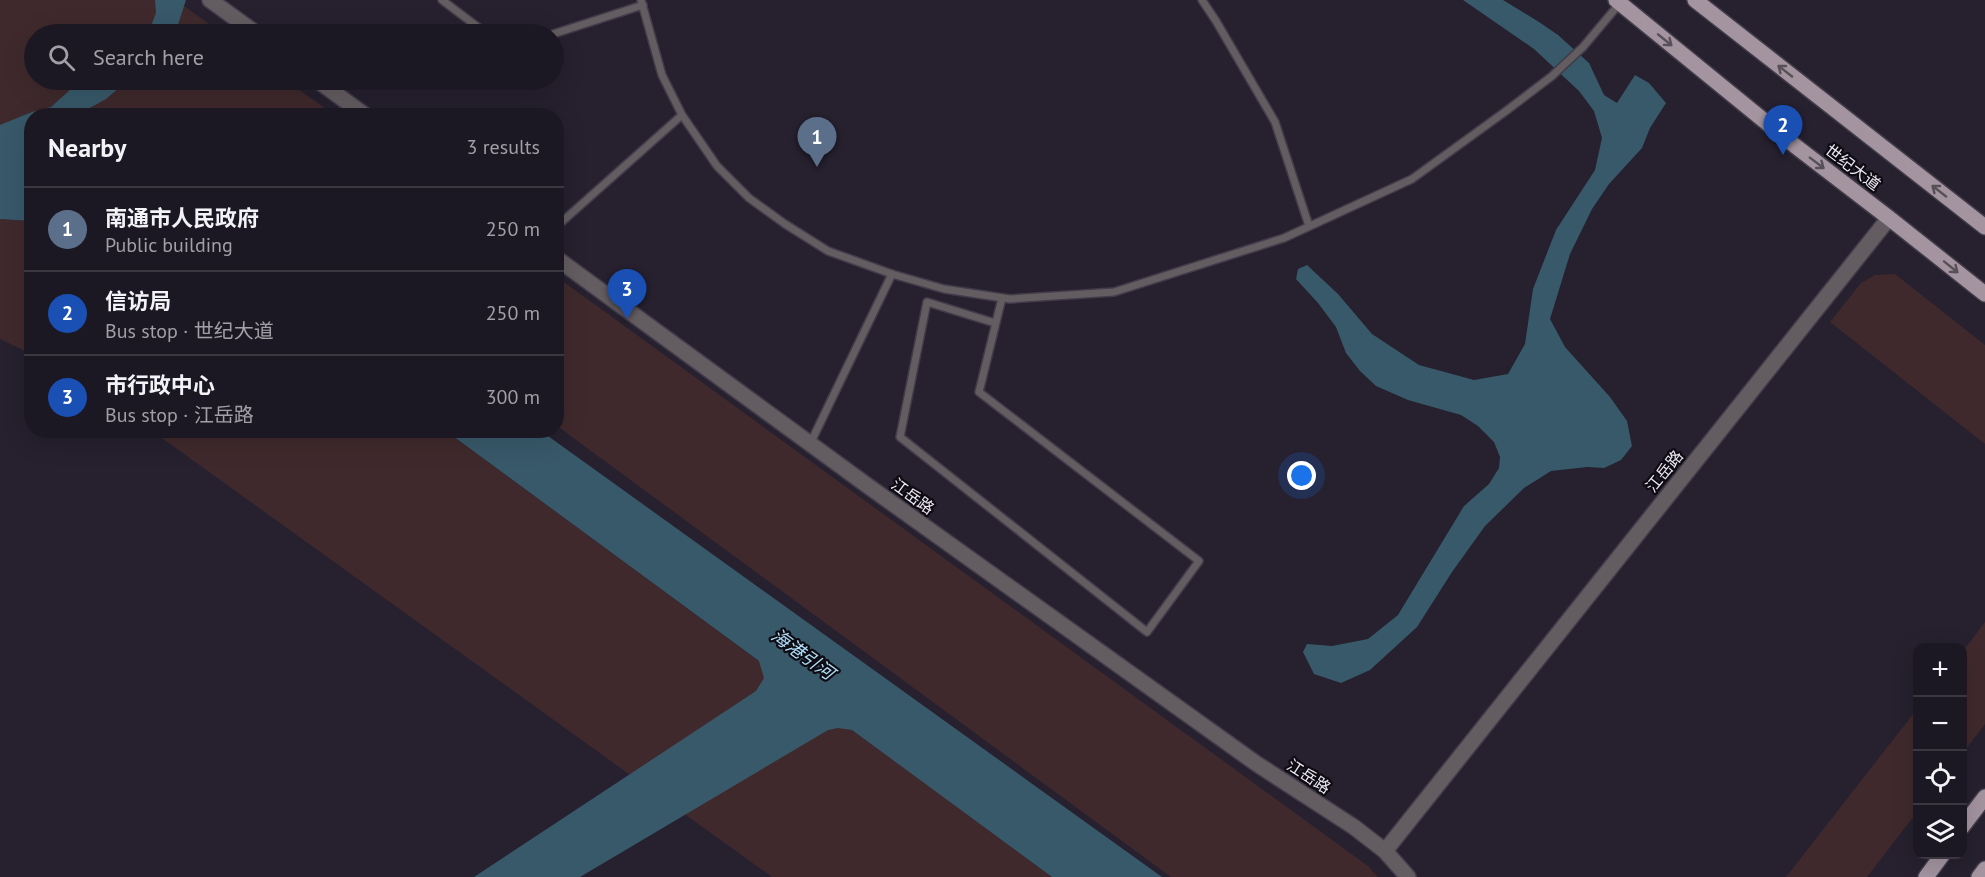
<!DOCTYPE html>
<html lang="en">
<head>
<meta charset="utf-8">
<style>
  :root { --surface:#1c1823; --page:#292530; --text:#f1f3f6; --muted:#a0a0a6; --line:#3a3741; --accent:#ea580c }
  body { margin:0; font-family:"PT Sans","Noto Sans SC",sans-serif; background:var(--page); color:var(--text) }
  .controls { position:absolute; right:18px; bottom:18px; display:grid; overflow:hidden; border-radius:12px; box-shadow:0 6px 24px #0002 }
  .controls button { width:54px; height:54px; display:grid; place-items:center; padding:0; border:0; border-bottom:2px solid var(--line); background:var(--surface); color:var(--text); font:30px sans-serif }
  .you { position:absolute; left:1302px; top:476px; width:21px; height:21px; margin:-15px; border:4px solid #fff; border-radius:50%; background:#1a73e8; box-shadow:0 0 0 9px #1a73e833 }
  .badge { display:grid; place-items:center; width:39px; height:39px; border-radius:50%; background:var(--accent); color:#fff; font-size:20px; font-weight:700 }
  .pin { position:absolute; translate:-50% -50px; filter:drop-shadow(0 2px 3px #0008) }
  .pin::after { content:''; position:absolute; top:32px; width:21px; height:18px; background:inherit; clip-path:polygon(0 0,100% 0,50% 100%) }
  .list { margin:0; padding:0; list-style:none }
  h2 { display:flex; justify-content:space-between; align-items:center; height:78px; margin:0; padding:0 24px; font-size:26px }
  h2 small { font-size:20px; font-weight:400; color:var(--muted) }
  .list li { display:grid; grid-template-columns:39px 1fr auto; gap:18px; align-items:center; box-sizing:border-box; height:84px; padding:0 24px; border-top:2px solid var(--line) }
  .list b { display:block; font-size:22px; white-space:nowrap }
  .list p { margin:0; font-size:20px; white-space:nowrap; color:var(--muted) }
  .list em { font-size:20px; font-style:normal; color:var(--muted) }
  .icon { flex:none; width:33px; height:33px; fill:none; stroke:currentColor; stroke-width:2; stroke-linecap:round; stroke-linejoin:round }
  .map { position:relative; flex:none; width:1985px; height:877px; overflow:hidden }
  .search { position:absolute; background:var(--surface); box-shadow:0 6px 24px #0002; left:24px; top:24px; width:540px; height:66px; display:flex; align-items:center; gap:15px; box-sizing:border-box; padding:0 21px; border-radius:33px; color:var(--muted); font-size:22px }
  .panel { position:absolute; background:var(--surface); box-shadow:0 6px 24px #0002; left:24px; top:108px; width:540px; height:330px; border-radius:24px }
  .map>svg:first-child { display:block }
  .green { fill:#3f292c }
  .water { fill:#38596a }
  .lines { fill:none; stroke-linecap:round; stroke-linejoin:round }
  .service-casing { stroke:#423c4a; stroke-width:10 }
  .tertiary-casing { stroke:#423c4a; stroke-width:18 }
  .primary-casing { stroke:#423c4a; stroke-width:18 }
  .service { stroke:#635c61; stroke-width:7 }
  .tertiary { stroke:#635c61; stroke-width:15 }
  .primary { stroke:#a3949f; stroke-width:15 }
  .oneway { stroke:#585058 }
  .labels { text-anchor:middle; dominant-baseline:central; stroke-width:4.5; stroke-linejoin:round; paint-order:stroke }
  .street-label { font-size:16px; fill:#ede9f3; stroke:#0e0b12 }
  .water-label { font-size:18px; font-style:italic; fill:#b0e0fb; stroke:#0e0b12 }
</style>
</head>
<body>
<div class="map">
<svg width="1985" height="877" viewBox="0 0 1985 877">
  <rect width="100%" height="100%" fill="#26202f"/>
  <g class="green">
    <polygon points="0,0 176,0 223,34 34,34 34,80 285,80 335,115 32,116 0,127"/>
    <polygon points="0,219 31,221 31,354 0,339"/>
    <polygon points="1895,274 1985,345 1985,444 1830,322 1861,283 1875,275"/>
    <polygon points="557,277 1368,866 1378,877 1171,877 557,426"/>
    <polygon points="152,431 446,431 1052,877 772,877"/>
    <polygon points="1985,622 1985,724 1963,753 1963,651"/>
    <polygon points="1917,709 1917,812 1867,877 1786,877"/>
  </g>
  <g class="water">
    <polygon points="155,0 186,0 175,34 148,34 156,13"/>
    <polygon points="1463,0 1503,0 1539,22 1558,35 1589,63 1604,95 1617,103 1635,75 1649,83 1666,103 1650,128 1642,148 1609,184 1592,209 1570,254 1550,319 1565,347 1610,397 1627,421 1632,446 1621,460 1604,468 1587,467 1551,471 1524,488 1485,526 1452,572 1417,627 1370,670 1341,683 1314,674 1303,652 1307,644 1332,646 1368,639 1398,615 1464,506 1489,484 1499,468 1500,457 1494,442 1478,426 1461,415 1408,400 1376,386 1360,371 1346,353 1336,327 1318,303 1296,279 1298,269 1307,265 1338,294 1372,334 1419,365 1474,380 1508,374 1525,344 1533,289 1556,230 1595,170 1602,138 1594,111 1579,91 1534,49"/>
    <polygon points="81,80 128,80 106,99 77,115 32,116 31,221 0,219 0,125 32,112 51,107"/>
    <polygon points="446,431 541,431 1162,877 1052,877 852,730 838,728 828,730 580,877 474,877 756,691 764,678 759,661"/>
  </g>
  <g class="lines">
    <defs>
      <g id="service">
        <polyline points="442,0 487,34"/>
        <polyline points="641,0 662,75 682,115 717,166 749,198 785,224 828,251 892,274 944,289 1010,299 1114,292 1284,238 1412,179 1506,111 1552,76 1583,47 1620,3"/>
        <polyline points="1202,0 1216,21 1275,122 1309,226"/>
        <polyline points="553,34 643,5"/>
        <polyline points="556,227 682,115"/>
        <polyline points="995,323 927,302 900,437 1147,632 1199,561 979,392 1002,298"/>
        <polyline points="810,444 892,274"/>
      </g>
      <g id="tertiary">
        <polyline points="210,0 257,34"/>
        <polyline points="317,80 366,116"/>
        <polyline points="556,258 868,486 1257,764 1354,827 1385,851 1408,877"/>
        <polyline points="1385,851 1889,218"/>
      </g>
      <g id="primary">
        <polyline points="1616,0 1794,145 1889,218 1985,294"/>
        <polyline points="1695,0 1985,227"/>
        <polyline points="1962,827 1985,797"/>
        <polyline points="1926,877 1943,854"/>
        <polyline points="1979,877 1985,869"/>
      </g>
    </defs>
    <use href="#service" class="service-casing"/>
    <use href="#tertiary" class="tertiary-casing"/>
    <use href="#primary" class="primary-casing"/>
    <use href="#service" class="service"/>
    <use href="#tertiary" class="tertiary"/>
    <use href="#primary" class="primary"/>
  </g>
  <defs><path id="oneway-shaft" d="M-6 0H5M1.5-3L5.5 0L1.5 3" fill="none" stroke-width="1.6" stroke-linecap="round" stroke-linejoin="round" transform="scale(1.5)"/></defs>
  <g class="oneway">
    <use href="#oneway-shaft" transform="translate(1665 40) rotate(39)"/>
    <use href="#oneway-shaft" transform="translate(1785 71) rotate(-142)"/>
    <use href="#oneway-shaft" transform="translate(1817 163) rotate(37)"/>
    <use href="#oneway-shaft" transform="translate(1939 191) rotate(-142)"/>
    <use href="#oneway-shaft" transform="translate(1951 267) rotate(39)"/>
  </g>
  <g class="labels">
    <g class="street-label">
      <text transform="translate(1853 167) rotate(37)">世纪大道</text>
      <text transform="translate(1664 471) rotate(-51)">江岳路</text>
      <text transform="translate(913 496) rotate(36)">江岳路</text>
      <text transform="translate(1309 776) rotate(33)">江岳路</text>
    </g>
    <g class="water-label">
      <text transform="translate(803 654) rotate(36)">海港引河</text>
    </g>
  </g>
</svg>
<div class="controls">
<button>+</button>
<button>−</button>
<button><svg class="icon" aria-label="locate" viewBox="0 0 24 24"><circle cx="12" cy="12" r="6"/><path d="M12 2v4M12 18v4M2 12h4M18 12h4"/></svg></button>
<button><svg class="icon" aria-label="layers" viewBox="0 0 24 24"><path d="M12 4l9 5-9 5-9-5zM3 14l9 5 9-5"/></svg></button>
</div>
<div class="you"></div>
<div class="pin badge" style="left:817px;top:167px;background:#5c6f8a">1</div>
<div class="pin badge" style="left:1783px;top:155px;background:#1a4fb4">2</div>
<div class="pin badge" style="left:627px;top:319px;background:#1a4fb4">3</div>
<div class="search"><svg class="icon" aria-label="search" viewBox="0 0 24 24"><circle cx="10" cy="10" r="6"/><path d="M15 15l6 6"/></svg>Search here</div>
<section class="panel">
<h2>Nearby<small>3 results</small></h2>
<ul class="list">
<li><span class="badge" style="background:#5c6f8a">1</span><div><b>南通市人民政府</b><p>Public building</p></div><em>250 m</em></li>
<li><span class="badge" style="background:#1a4fb4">2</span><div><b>信访局</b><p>Bus stop · 世纪大道</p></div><em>250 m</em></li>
<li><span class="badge" style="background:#1a4fb4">3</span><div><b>市行政中心</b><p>Bus stop · 江岳路</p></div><em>300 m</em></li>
</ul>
</section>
</div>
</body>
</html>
